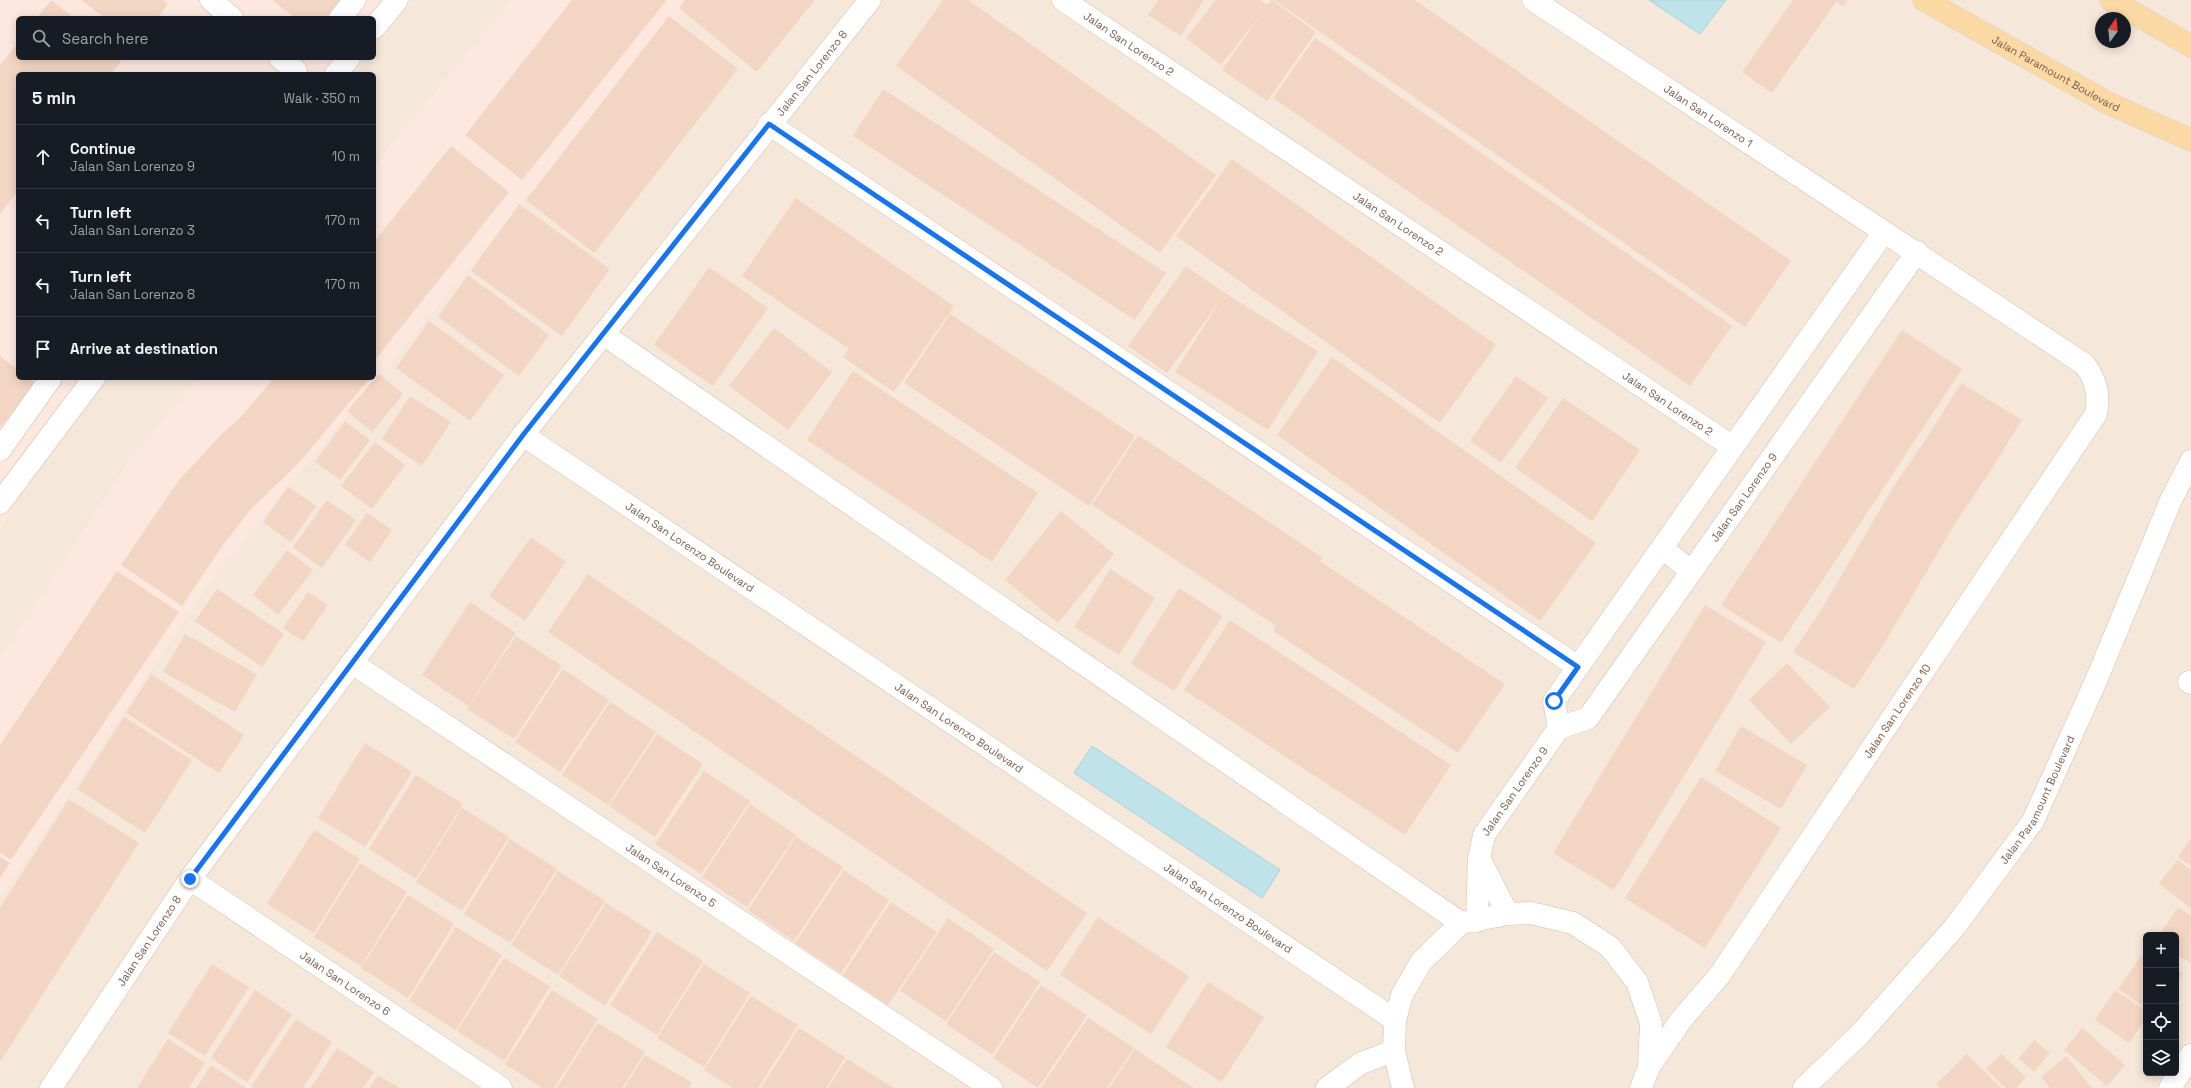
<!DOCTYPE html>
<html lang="en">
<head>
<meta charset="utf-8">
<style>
  :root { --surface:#171b24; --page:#242831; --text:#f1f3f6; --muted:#9ea1a6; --line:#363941 }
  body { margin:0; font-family:"Space Grotesk",sans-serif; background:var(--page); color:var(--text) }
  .controls { position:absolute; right:12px; bottom:12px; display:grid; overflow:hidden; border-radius:6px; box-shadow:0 2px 10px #0003 }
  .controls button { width:36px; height:36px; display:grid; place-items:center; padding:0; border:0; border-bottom:1px solid var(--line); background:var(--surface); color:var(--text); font:20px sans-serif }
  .compass { position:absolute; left:2095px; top:12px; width:36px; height:36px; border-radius:50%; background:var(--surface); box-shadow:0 2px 10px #0003; rotate:15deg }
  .stop { position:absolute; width:12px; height:12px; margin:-9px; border:3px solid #1a73e8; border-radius:50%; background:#fff }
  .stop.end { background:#1a73e8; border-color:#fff; box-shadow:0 1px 4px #0008 }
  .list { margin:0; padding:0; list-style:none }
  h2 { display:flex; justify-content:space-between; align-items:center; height:52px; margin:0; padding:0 16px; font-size:17px }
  h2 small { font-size:13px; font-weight:400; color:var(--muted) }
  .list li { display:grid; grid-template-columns:26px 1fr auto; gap:12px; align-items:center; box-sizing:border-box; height:64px; padding:0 16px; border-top:1px solid var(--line) }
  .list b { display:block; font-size:15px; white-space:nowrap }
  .list p { margin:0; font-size:13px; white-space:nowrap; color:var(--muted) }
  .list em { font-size:13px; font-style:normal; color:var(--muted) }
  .icon { flex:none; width:22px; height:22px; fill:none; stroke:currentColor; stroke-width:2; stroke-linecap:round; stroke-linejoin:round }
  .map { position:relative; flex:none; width:2191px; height:1088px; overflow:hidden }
  .search { position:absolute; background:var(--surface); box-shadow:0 2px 10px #0003; left:16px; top:16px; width:360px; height:44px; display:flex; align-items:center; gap:10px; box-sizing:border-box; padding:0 14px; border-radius:6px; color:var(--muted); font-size:15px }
  .panel { position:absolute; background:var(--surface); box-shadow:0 2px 10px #0003; left:16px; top:72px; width:360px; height:308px; border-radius:6px }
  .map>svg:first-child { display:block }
  .residential { fill:#f5e8da; fill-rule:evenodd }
  .commercial { fill:#fde8e0 }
  .water { fill:#bfe3e8; stroke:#a5d3da }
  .building { fill:#f3d5c3 }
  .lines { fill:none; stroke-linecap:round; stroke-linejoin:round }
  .minor-casing { stroke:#d1beb0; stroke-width:23 }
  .major-casing { stroke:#dad1cd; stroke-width:23 }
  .minor { stroke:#fff; stroke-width:22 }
  .major { stroke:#fbd9a5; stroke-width:22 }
  .route { stroke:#1a73e8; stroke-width:5 }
  .labels { text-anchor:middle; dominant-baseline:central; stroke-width:3; stroke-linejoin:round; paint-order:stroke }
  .street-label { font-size:11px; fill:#7a5c4d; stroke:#fffaf3 }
</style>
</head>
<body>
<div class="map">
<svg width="2191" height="1088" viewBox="0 0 2191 1088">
  <rect width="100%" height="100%" fill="#fdf6ec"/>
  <path class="residential" d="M0,0H2191V1088H0ZM18,18H374V58H18ZM2101,18H2125V42H2101ZM18,74H374V378H18ZM2146,935H2176V1073H2146Z"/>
  <g class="commercial">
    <polygon points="0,0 406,0 374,40 374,18 18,18 18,58 359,58 346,74 18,74 18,378 100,378 65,421 0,529"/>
    <polygon points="511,0 690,0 208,584 0,898 0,657 131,459 198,378 374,378 374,166"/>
  </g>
  <g class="water">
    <polygon points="1649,0 1726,0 1700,34"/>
    <polygon points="1092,746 1280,870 1262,898 1074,773"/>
  </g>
  <g class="building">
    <polygon points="51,0 74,18 37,18"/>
    <polygon points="81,0 163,0 168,4 157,18 105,18"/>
    <polygon points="272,0 341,0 326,18 295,18"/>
    <polygon points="572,0 667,0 522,180 465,135"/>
    <polygon points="685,0 813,0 814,1 757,72 679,8"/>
    <polygon points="943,0 968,0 1216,175 1160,253 896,66"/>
    <polygon points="1158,0 1204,0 1181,36 1148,15"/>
    <polygon points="1216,0 1260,0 1267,5 1272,0 1316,32 1267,101 1222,70 1263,12 1221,65 1186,38"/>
    <polygon points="1274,0 1415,0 1791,261 1745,327"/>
    <polygon points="1793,0 1847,0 1843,6 1836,2 1772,93 1742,72"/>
    <polygon points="669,16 738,69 594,253 526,200"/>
    <polygon points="1315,38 1732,326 1690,386 1273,98"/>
    <polygon points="18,43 18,58 123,58 111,74 18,74 18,191 0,214 0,65"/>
    <polygon points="883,89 1166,273 1135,320 853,136"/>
    <polygon points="451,146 509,192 374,361 374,242"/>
    <polygon points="1232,159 1496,345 1440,423 1176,236"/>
    <polygon points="796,198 954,306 894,392 843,357 849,349 742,276"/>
    <polygon points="519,204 610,269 562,336 471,271"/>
    <polygon points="1186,266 1225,293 1318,351 1268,430 1175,372 1222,298 1167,373 1128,346"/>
    <polygon points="709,267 768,308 713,386 654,345"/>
    <polygon points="468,275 549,335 519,376 438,317"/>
    <polygon points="950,314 1135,436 1089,506 904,383"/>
    <polygon points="429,321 504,375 470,421 396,368"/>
    <polygon points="774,328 832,372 788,430 729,386"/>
    <polygon points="1902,330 1962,369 1781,643 1721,605"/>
    <polygon points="0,356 18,370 18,378 28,378 35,383 0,428"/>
    <polygon points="1332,357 1596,543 1540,621 1277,435"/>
    <polygon points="853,371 1038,493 992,562 807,440"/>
    <polygon points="379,374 403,394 372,432 347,411"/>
    <polygon points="1516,376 1548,398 1501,463 1470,441"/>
    <polygon points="274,378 370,378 297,465 252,508 223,545 182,606 121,565 179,480 223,433 240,418"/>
    <polygon points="1961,383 2022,420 1991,470 1956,522 1882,647 1854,689 1793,652 1821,610 1894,486 1930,433"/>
    <polygon points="410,396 451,422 422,466 382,439"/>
    <polygon points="1563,398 1640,450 1592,521 1515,468"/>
    <polygon points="345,421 370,440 340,480 315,462"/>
    <polygon points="1138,435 1323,558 1320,561 1505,684 1458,753 1273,631 1276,626 1092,505"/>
    <polygon points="375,442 405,465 372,509 341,486"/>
    <polygon points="288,487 316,506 291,542 263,522"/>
    <polygon points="327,500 356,520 322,568 293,547"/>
    <polygon points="1061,511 1114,554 1058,623 1005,580"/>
    <polygon points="367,513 392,530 370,562 345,545"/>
    <polygon points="531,537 566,562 525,621 489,596"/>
    <polygon points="287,550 313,570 278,615 253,595"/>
    <polygon points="1110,569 1155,598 1119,655 1074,627"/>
    <polygon points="117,571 179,612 11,860 0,853 0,745"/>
    <polygon points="588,574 1087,913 1047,971 548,632"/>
    <polygon points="1179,588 1222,616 1174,691 1131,664"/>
    <polygon points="217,589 284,634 262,667 195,621"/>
    <polygon points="308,592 328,605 303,641 283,628"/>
    <polygon points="470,602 516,633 468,706 422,675"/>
    <polygon points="1705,605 1766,642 1614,890 1553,853"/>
    <polygon points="1230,620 1451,765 1405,835 1184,690"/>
    <polygon points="185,634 257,674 235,712 163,672"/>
    <polygon points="516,636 562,666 514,739 467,709"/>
    <polygon points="1787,663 1830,707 1791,744 1749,700"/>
    <polygon points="563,669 609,700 560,772 515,742"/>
    <polygon points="151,674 244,735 219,773 126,713"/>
    <polygon points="610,702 656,732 608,805 562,775"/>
    <polygon points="124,717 192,760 145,833 77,789"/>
    <polygon points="1741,726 1807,765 1781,809 1715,771"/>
    <polygon points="657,734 703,764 655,837 609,806"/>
    <polygon points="365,743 412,772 365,847 318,818"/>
    <polygon points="704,771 750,801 701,874 655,844"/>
    <polygon points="416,775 463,804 416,879 369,849"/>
    <polygon points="1701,777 1781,828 1705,948 1625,898"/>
    <polygon points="69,799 139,843 0,1062 0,908"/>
    <polygon points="750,804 796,835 747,907 702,877"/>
    <polygon points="462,808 509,837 462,911 416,882"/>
    <polygon points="314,830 360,859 314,933 267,904"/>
    <polygon points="796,837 843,867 794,941 748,910"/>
    <polygon points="2191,838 2191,866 2178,857"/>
    <polygon points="510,839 557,869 510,943 464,914"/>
    <polygon points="0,857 10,863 0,878"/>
    <polygon points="2178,860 2191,870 2191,909 2159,883"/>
    <polygon points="360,863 407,892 361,966 314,937"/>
    <polygon points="844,870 889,900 841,973 795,943"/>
    <polygon points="558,871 605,901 558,975 511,945"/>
    <polygon points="408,895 454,924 408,998 361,968"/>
    <polygon points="891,902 937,932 888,1005 843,975"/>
    <polygon points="606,903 652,932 605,1006 559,976"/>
    <polygon points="2178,907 2191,916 2190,963 2176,954 2176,935 2159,935"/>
    <polygon points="1098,917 1189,976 1151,1034 1060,975"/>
    <polygon points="948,918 994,949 946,1021 900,991"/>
    <polygon points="456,927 502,955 456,1030 409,1001"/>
    <polygon points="657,932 703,961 657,1035 610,1005"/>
    <polygon points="2146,949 2146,1008 2118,989"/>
    <polygon points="994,952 1040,982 992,1055 946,1024"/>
    <polygon points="504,958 550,986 504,1061 457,1031"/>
    <polygon points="212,964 249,987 205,1056 168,1033"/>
    <polygon points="704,964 750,993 704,1067 657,1038"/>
    <polygon points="2176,969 2183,974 2176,984"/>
    <polygon points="1208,982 1264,1017 1222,1082 1166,1047"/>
    <polygon points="1041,985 1087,1015 1038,1088 993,1058"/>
    <polygon points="255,990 292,1014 247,1082 211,1058"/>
    <polygon points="552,990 598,1019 554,1088 542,1088 505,1064"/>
    <polygon points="2115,990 2146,1011 2146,1018 2129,1043 2095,1020"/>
    <polygon points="751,996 798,1025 758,1088 733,1088 704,1070"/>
    <polygon points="1088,1018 1134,1048 1107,1088 1041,1088"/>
    <polygon points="296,1019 332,1042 303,1088 254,1088 251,1087"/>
    <polygon points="598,1023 645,1052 622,1088 557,1088"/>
    <polygon points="799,1028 845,1057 826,1088 761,1088"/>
    <polygon points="2082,1028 2125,1065 2107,1086 2064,1050"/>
    <polygon points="168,1039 205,1063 189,1088 137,1088"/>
    <polygon points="2034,1040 2050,1053 2034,1072 2019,1058"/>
    <polygon points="337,1048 374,1072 363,1088 311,1088"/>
    <polygon points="1135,1049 1181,1080 1194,1088 1109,1088"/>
    <polygon points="1967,1054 2000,1087 1999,1088 1940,1088 1936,1084"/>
    <polygon points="2001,1054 2026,1077 2016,1088 2006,1088 1986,1069"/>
    <polygon points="645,1055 692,1083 689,1088 624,1088"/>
    <polygon points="2066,1056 2092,1088 2050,1088 2041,1077"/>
    <polygon points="847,1059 894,1088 828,1088"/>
    <polygon points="211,1065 246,1088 196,1088"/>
    <polygon points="378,1075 399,1088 369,1088"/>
  </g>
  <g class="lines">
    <defs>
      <g id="minor">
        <polyline points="211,0 232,18"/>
        <path id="s1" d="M1063,0L1733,447"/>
        <path id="s2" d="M1533,0L2084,364C2096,379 2100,395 2096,414L1719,976L1681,1020L1649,1067"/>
        <polyline points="340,18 355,0"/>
        <polyline points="374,28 397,0"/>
        <polyline points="280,58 296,71"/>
        <polyline points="336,74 349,58"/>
        <polyline points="769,124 1578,667"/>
        <polyline points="603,334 1461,923"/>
        <path id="s3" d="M523,435L1395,1020"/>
        <polyline points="0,450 51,378"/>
        <polyline points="0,503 94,378"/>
        <polyline points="1662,548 1691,571"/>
        <path id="s4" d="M352,663L991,1088"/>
        <polyline points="2189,682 2191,683"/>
        <polyline points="1559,728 1554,701 1884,232"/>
        <polyline points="1480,860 1508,914"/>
        <path id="s5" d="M190,879L501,1088"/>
        <path id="s6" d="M1477,921L1479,859L1484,835L1559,728L1588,718L1917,252"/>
        <path id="s7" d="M51,1088L190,879L523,435L870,0"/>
        <polyline points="1327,1088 1361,1063 1394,1051"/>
        <polyline points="1403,1088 1394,1051 1395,1020 1402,995 1421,962 1461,923 1508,914 1531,913 1573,923 1610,947 1637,982 1651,1023 1649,1067 1641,1088"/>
        <path id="s8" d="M1804,1088L1860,1034L1954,928L2033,821L2095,683L2171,500L2191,461"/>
        <polyline points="2170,1088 2191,1055"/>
      </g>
      <g id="major">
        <path id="s9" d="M1924,0L2110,104L2191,140"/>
        <polyline points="2111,0 2191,46"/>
      </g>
    </defs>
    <use href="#minor" class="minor-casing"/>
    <use href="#major" class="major-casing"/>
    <use href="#minor" class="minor"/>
    <use href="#major" class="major"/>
  </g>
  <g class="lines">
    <polyline class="route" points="190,879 523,435 769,124 1578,667 1554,701"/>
  </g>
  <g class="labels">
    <g class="street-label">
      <text stroke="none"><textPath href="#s1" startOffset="79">Jalan San Lorenzo 2</textPath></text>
      <text stroke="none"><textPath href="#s7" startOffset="1269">Jalan San Lorenzo 8</textPath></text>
      <text stroke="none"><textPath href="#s9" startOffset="151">Jalan Paramount Boulevard</textPath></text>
      <text stroke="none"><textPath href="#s2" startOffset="210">Jalan San Lorenzo 1</textPath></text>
      <text stroke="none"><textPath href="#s1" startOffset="403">Jalan San Lorenzo 2</textPath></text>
      <text stroke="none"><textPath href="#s1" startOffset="727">Jalan San Lorenzo 2</textPath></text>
      <text stroke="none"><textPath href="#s6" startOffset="518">Jalan San Lorenzo 9</textPath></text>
      <text stroke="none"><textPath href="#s3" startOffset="201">Jalan San Lorenzo Boulevard</textPath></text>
      <text transform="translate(1897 711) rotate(-56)">Jalan San Lorenzo 10</text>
      <text stroke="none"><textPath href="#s3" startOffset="525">Jalan San Lorenzo Boulevard</textPath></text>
      <text stroke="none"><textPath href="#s6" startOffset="140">Jalan San Lorenzo 9</textPath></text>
      <text stroke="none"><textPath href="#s8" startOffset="373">Jalan Paramount Boulevard</textPath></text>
      <text stroke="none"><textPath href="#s4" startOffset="383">Jalan San Lorenzo 5</textPath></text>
      <text stroke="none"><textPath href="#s3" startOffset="849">Jalan San Lorenzo Boulevard</textPath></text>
      <text stroke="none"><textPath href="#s7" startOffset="177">Jalan San Lorenzo 8</textPath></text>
      <text stroke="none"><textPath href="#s5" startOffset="187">Jalan San Lorenzo 6</textPath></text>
    </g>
  </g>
</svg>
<div class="controls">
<button>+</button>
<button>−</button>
<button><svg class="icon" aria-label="locate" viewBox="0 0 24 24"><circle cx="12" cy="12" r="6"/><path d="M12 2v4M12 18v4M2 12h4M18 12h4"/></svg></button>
<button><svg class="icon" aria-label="layers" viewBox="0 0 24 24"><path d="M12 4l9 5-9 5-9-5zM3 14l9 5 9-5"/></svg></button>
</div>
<svg class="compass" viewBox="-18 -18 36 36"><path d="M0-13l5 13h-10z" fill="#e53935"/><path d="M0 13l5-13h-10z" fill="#9ea1a6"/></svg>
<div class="stop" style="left:1554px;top:701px"></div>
<div class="stop end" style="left:190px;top:879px"></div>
<div class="search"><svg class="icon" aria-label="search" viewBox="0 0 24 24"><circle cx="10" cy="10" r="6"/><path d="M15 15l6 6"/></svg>Search here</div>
<section class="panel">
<h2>5 min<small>Walk · 350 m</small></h2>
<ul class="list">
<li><svg class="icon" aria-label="ahead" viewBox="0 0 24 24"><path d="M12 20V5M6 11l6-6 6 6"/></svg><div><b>Continue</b><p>Jalan San Lorenzo 9</p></div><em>10 m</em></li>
<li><svg class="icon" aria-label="left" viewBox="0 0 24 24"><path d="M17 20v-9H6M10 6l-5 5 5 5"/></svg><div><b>Turn left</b><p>Jalan San Lorenzo 3</p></div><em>170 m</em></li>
<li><svg class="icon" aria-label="left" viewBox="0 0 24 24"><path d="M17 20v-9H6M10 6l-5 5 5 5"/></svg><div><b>Turn left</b><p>Jalan San Lorenzo 8</p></div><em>170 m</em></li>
<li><svg class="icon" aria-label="arrive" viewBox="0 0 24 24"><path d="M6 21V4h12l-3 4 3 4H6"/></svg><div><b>Arrive at destination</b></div></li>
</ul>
</section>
</div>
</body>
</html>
